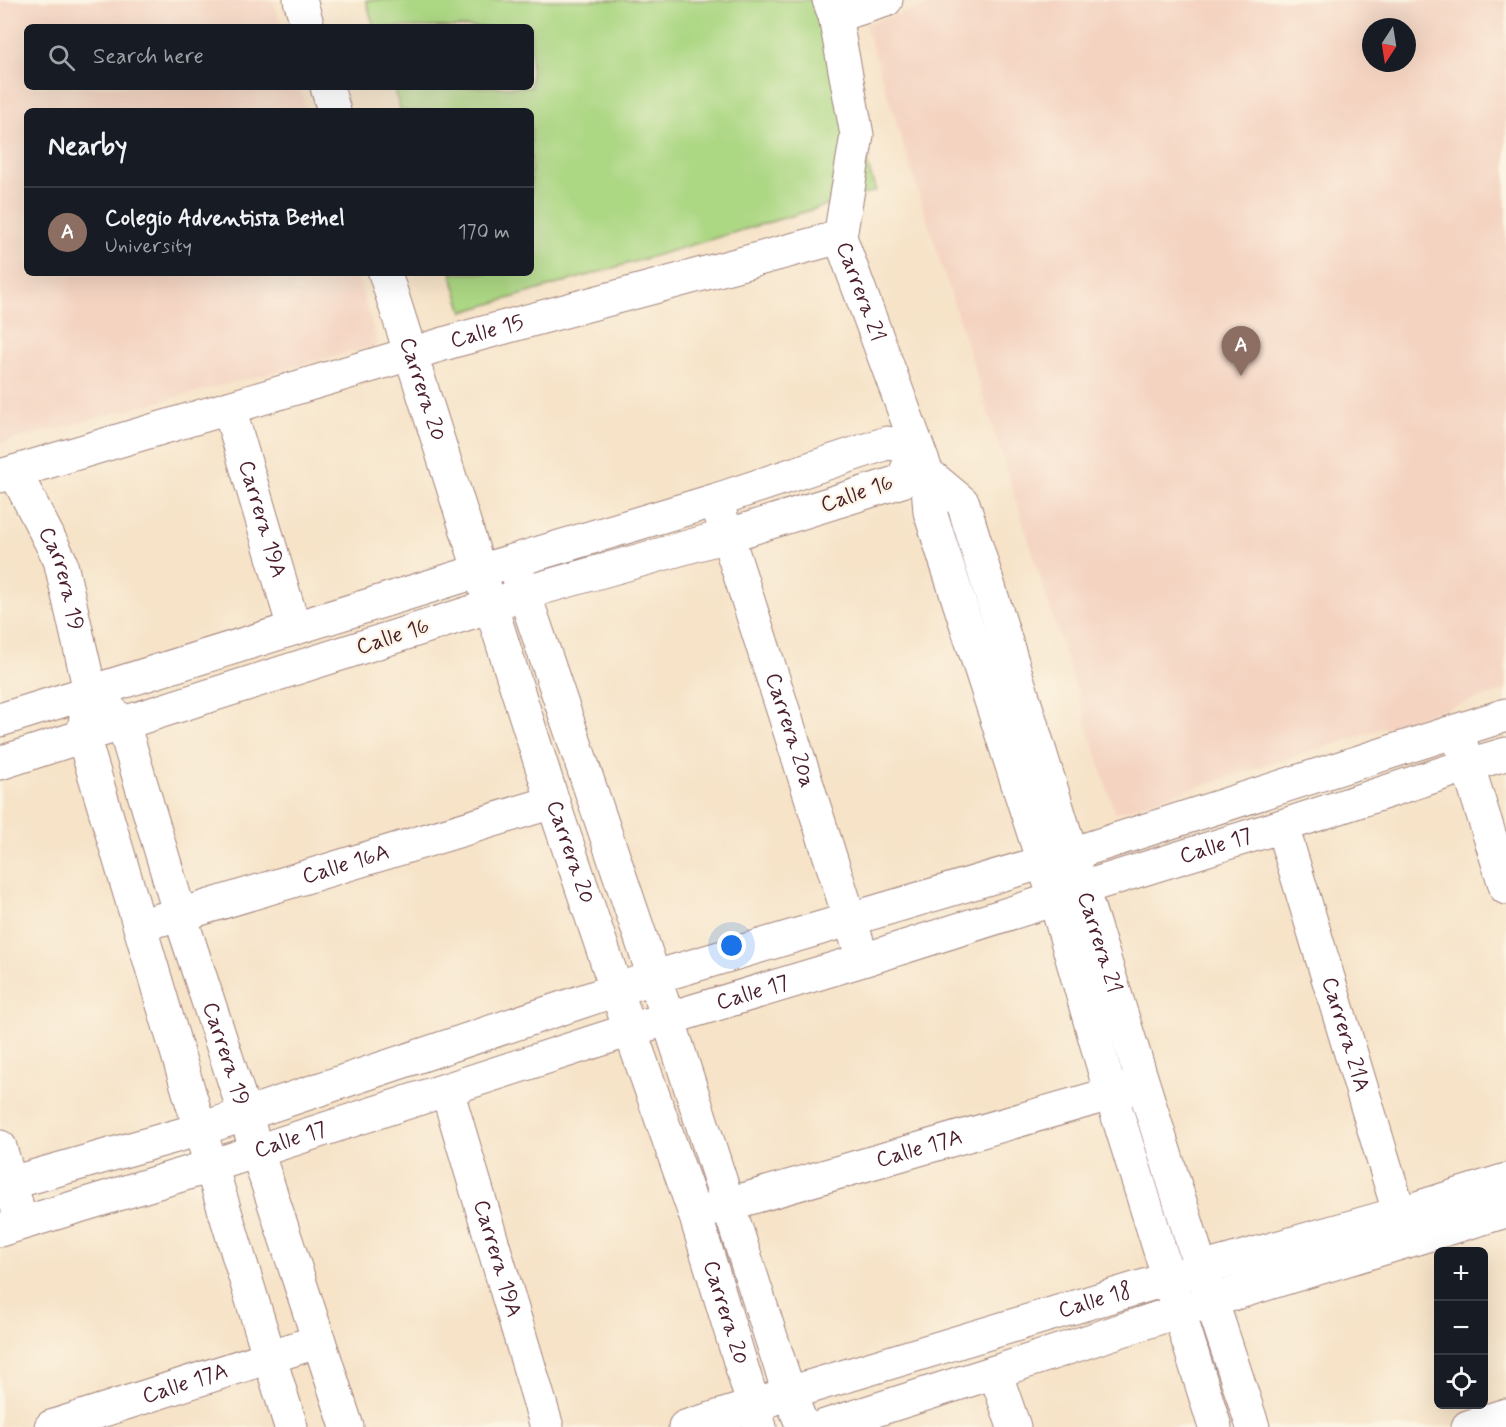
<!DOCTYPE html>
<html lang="en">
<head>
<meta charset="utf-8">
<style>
  :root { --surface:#171b24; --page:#242831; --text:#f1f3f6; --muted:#9ea1a6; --line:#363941; --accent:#1f6fb2 }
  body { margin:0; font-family:Mynerve,sans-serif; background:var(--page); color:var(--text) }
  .controls { position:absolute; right:18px; bottom:18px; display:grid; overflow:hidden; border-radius:9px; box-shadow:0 6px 24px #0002 }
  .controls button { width:54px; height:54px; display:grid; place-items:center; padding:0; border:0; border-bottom:2px solid var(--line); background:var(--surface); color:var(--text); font:30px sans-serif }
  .compass { position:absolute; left:1362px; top:18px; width:54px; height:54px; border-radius:50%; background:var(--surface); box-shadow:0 6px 24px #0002; rotate:192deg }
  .you { position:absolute; left:732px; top:946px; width:21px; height:21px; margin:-15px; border:4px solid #fff; border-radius:50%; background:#1a73e8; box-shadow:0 0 0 9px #1a73e833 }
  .badge { display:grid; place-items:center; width:39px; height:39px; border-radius:50%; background:var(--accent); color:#fff; font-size:20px; font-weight:700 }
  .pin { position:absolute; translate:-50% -50px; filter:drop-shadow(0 2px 3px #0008) }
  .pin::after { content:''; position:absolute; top:32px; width:21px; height:18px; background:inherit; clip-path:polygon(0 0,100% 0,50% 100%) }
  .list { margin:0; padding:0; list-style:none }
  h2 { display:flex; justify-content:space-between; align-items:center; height:78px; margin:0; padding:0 24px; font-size:26px }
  h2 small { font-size:20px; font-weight:400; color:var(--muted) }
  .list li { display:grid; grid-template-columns:39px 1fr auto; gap:18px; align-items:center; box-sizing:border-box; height:90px; padding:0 24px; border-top:2px solid var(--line) }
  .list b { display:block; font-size:22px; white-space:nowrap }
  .list p { margin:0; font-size:20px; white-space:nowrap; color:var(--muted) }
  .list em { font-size:20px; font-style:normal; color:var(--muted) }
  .icon { flex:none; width:33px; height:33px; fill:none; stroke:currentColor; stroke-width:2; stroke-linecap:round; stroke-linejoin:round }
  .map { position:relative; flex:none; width:1506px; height:1427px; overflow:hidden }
  .search { position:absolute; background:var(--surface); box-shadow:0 6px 24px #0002; left:24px; top:24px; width:510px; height:66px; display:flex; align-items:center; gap:15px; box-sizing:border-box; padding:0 21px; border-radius:9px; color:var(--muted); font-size:22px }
  .panel { position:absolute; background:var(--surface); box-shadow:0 6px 24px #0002; left:24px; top:108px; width:510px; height:168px; border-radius:9px }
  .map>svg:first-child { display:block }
  .built { fill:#f4d3c1; fill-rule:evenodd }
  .green { fill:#acd783; stroke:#7b7b57; stroke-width:1.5 }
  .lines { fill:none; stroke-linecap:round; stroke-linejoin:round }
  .minor-casing { stroke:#a0817a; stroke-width:35 }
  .minor { stroke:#fff; stroke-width:33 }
  .labels { text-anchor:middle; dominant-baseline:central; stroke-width:4.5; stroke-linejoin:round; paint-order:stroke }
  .street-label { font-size:22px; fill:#4a1f2b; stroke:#fcf5e5 }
</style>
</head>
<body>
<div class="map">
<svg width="1506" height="1427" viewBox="0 0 1506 1427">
  <rect width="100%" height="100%" fill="#fcf5e5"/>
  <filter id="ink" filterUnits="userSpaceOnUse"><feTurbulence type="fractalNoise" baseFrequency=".0167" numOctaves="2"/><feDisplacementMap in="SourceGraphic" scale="12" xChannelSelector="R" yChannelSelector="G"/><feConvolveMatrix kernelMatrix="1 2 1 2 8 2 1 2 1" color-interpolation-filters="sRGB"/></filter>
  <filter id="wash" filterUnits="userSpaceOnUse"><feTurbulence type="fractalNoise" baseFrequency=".008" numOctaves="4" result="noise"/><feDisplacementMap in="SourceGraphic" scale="24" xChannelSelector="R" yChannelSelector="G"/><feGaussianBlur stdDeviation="1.35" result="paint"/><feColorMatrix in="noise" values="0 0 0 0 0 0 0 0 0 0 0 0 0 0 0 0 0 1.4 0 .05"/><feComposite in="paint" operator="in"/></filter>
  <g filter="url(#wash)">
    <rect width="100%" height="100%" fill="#f6e3c8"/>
    <g class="built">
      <polygon points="0,0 273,0 282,27 27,27 27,87 300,87 307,111 27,111 27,273 356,273 378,345 0,443"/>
      <path d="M948,0H1506V690L1115,813L865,24ZM1371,27H1407V63H1371Z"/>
    </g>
    <polygon class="green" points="366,0 813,0 876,191 463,312 451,273 531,273 531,111 401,111 393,87 531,87 531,27 374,27"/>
  </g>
  <g filter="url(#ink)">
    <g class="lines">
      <defs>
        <g id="minor">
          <polyline points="300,0 308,27"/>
          <path id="s1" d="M829,0L835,16L857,135L840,237L927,473L963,503L1082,888L1201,1269L1253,1427"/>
          <polyline points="835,16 886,0"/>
          <polyline points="327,87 334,111"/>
          <path id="s2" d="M385,273L553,802L630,1030L695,1214L760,1427"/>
          <path id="s3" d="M229,408L294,628"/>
          <path id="s4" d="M15,472L60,560L90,691L83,736L211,1166L291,1427"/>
          <polyline points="927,473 930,512 1055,899 1111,1094 1215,1427"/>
          <path id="s5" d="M0,476L457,340L840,237"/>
          <path id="s6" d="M721,516L857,941"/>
          <polyline points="517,572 668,1018 789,1393 803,1427"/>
          <path id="s7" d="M107,707L123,723L180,915L347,1427"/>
          <polyline points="0,720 479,571 716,500 887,443 917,447 902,481 726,536 524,593 491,606 83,736 0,763"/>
          <polyline points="1461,744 1506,888"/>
          <path id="s8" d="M1282,826L1406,1235"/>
          <path id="s9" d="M158,920L180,915L553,802"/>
          <path id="s10" d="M447,1090L547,1427"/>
          <polyline points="0,1147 16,1203"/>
          <polyline points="0,1186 201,1129 655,977 1071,854 1506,715"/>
          <path id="s11" d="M708,1210L1131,1088"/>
          <path id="s12" d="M0,1230L211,1166L630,1030L863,960L1055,899L1082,888L1282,826L1468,765L1506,754"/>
          <polyline points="995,1372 1014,1427"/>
          <path id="s13" d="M51,1427L319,1341"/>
          <path id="s14" d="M685,1427L753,1406L789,1393L1201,1269L1401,1213L1506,1180"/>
          <polyline points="822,1427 995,1372 1213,1300 1506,1211"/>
          <polyline points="1468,1427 1506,1415"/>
        </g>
      </defs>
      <use href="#minor" class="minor-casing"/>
      <use href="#minor" class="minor"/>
    </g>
  </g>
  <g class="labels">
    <g class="street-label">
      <text stroke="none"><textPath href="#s1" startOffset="300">Carrera 21</textPath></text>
      <text stroke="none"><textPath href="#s5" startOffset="508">Calle 15</textPath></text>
      <text stroke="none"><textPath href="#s2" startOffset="122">Carrera 20</textPath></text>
      <text transform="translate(857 494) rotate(-19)">Calle 16</text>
      <text stroke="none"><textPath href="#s3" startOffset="116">Carrera 19A</textPath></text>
      <text stroke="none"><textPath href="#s4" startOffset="117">Carrera 19</textPath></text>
      <text transform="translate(393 637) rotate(-18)">Calle 16</text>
      <text stroke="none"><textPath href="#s6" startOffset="225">Carrera 20a</textPath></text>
      <text stroke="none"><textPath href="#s12" startOffset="1275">Calle 17</textPath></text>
      <text stroke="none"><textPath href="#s2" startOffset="608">Carrera 20</textPath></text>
      <text stroke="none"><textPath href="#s9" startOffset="196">Calle 16A</textPath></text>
      <text stroke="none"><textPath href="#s1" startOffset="1000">Carrera 21</textPath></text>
      <text stroke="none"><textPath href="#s12" startOffset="789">Calle 17</textPath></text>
      <text stroke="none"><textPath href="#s8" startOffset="218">Carrera 21A</textPath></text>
      <text stroke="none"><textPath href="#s7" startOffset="369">Carrera 19</textPath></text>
      <text stroke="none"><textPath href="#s12" startOffset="304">Calle 17</textPath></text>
      <text stroke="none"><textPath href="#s11" startOffset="220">Calle 17A</textPath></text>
      <text stroke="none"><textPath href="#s10" startOffset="176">Carrera 19A</textPath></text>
      <text stroke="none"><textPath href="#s14" startOffset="429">Calle 18</textPath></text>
      <text stroke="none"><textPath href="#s2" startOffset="1094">Carrera 20</textPath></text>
      <text stroke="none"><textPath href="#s13" startOffset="141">Calle 17A</textPath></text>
    </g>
  </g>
</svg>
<div class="controls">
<button>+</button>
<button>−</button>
<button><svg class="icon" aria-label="locate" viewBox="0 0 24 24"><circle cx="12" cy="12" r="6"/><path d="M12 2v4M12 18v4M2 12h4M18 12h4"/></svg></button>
</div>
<svg class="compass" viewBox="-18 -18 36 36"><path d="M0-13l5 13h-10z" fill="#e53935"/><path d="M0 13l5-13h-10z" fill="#9ea1a6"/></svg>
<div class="you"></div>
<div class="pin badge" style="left:1241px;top:376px;background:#8d6e63">A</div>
<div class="search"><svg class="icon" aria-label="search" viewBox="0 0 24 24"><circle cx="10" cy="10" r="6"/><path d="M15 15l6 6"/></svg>Search here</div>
<section class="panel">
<h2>Nearby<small></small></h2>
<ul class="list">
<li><span class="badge" style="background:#8d6e63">A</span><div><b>Colegio Adventista Bethel</b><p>University</p></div><em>170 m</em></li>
</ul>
</section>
</div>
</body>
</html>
